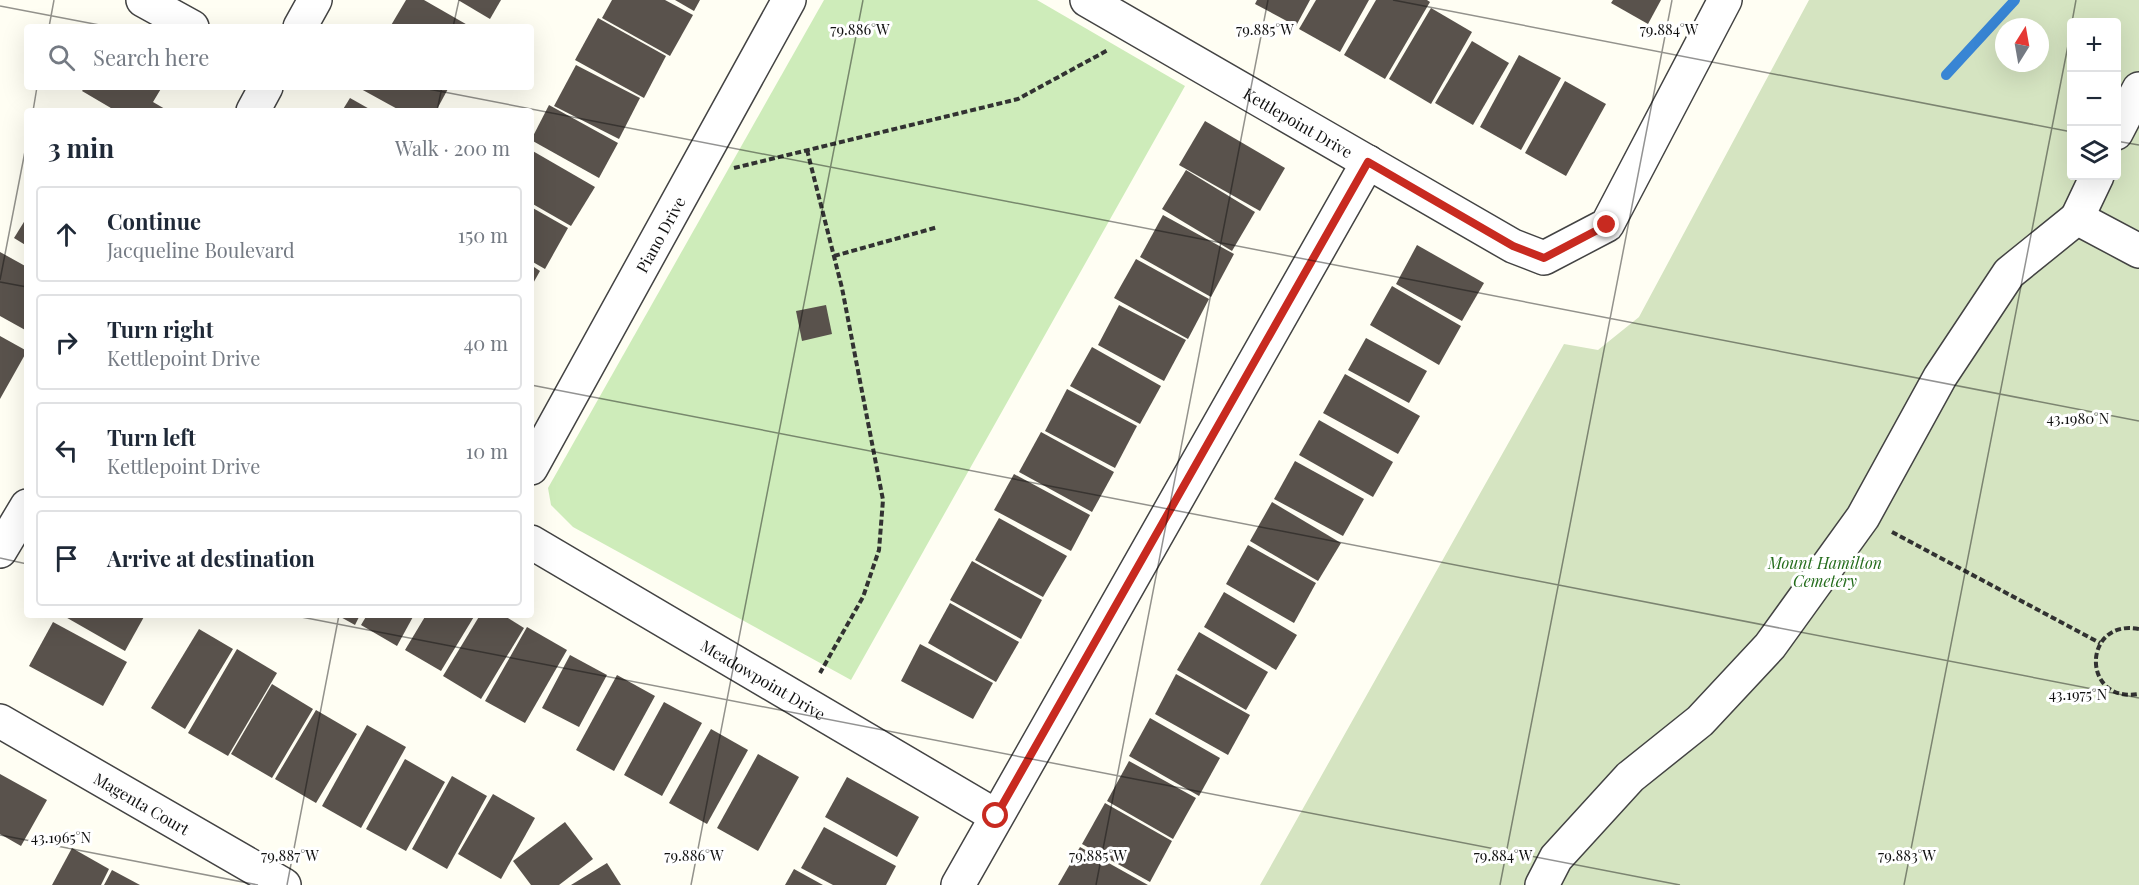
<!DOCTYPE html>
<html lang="en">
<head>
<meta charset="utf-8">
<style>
  :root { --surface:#fff; --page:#f6f6f7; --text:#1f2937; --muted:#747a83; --line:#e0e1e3 }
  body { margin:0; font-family:"Playfair Display",serif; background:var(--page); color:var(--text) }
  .controls { position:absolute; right:18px; top:18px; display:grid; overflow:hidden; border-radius:6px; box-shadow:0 6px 24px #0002 }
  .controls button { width:54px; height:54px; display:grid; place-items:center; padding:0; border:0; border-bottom:2px solid var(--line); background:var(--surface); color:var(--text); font:30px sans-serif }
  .compass { position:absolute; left:1995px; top:18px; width:54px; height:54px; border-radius:50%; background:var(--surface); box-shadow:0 6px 24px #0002; rotate:11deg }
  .stop { position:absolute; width:18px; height:18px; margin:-14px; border:4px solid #c82a20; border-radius:50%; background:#fff }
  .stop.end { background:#c82a20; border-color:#fff; box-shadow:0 2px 6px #0008 }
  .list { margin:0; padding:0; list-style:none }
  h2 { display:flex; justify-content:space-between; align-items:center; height:78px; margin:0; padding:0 24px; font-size:26px }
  h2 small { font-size:20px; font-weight:400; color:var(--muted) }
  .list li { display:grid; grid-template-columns:39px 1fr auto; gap:18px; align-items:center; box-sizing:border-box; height:96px; margin:0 12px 12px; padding:0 12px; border:2px solid var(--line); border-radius:6px }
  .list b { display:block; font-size:22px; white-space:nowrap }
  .list p { margin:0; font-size:20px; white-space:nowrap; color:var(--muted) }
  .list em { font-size:20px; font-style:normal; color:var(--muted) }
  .icon { flex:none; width:33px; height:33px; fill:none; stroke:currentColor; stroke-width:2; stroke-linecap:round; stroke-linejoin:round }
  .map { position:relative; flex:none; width:2139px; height:885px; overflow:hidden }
  .search { position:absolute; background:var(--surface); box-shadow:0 6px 24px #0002; left:24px; top:24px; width:510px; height:66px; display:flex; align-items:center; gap:15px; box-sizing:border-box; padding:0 21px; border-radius:6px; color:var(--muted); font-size:22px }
  .panel { position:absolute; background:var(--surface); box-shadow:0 6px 24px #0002; left:24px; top:108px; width:510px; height:510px; border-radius:6px }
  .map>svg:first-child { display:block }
  .green { fill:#ceecba }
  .cemetery { fill:#d5e4c1; fill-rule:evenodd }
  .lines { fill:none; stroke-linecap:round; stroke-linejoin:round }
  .stream { stroke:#3885d4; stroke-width:10 }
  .building { fill:#59524c }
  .minor-casing { stroke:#434343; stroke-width:36 }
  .path { stroke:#323232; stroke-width:4; stroke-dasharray:6 3; stroke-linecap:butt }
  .minor { stroke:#fff; stroke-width:33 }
  .route { stroke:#c82a20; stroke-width:8 }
  .ticks { fill:none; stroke:#101010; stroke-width:1.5; stroke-opacity:0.45 }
  .labels { text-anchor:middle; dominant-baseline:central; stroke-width:6; stroke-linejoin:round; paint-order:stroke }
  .street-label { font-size:16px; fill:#101010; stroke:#fff }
  .park-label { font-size:16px; font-style:italic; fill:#246c1c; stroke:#fff }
  .ticks-label { font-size:15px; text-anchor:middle; fill:#101010; stroke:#fff; stroke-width:6; stroke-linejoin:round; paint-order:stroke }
</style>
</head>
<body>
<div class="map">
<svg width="2139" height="885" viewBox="0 0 2139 885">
  <rect width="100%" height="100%" fill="#fffef3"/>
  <polygon class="green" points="824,0 1037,0 1185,86 851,680 573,527 551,505 548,488"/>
  <path class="cemetery" d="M1809,0H2139V885H1260L1564,344L1598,350L1639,317ZM2072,22H2116V176H2072ZM2004,27H2040V63H2004Z"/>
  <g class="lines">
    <polyline class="stream" points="1946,75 2015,0"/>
  </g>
  <g class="building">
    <polygon points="406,0 424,0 471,27 390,27"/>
    <polygon points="458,0 501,0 490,19"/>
    <polygon points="612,0 665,0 693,15 670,56 602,18"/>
    <polygon points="675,0 700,0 694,11"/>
    <polygon points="1257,0 1310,0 1296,26 1255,4"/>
    <polygon points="1316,0 1369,0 1340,52 1299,29"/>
    <polygon points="1376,0 1427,0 1430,2 1385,79 1344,55"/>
    <polygon points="1613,0 1661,0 1648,24 1611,3"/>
    <polygon points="1431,8 1472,32 1431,104 1389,79"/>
    <polygon points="598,18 666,56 644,98 575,60"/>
    <polygon points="1472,41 1509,63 1473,125 1435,103"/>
    <polygon points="1519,55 1561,78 1521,150 1480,127"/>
    <polygon points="576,65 640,98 619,139 554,106"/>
    <polygon points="1565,81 1606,104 1566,176 1525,153"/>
    <polygon points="85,87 162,87 153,102 165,109 164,111 116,111 82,91"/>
    <polygon points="362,87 449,87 436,111 401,111 361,89"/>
    <polygon points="350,98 373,111 342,111"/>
    <polygon points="549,105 618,143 599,178 531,140"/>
    <polygon points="1205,121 1285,168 1260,211 1179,165"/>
    <polygon points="531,150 595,187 571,226 531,203"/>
    <polygon points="1186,170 1255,212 1232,251 1162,209"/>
    <polygon points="531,207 568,228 545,269 531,261"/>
    <polygon points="1163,215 1234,254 1211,297 1140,257"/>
    <polygon points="27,217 27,246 14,238"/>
    <polygon points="1417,245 1484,283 1462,321 1396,284"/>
    <polygon points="0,252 27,267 27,331 0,316"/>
    <polygon points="1136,259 1209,299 1188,339 1114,298"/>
    <polygon points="531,265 540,271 531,287"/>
    <polygon points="1392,286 1461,326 1439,365 1370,325"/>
    <polygon points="826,305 832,334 802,341 796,311"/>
    <polygon points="1119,305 1186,340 1164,381 1098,345"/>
    <polygon points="0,336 27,351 0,399"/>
    <polygon points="1366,338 1427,371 1409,403 1348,370"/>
    <polygon points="1092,347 1161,386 1140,424 1070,386"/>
    <polygon points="1345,374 1420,416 1398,454 1323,413"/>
    <polygon points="1067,389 1137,426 1115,468 1045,431"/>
    <polygon points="1319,420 1393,462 1373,497 1299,455"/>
    <polygon points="1041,432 1114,472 1092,512 1019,472"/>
    <polygon points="1295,461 1364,499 1343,536 1274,499"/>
    <polygon points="1014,474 1090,515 1071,551 994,510"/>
    <polygon points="1272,502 1341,543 1318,581 1250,541"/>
    <polygon points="999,518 1067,556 1043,597 975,560"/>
    <polygon points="1248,545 1316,583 1294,623 1226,584"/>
    <polygon points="972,561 1042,600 1021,639 950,600"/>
    <polygon points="1224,592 1297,635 1276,670 1204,627"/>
    <polygon points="950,603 1019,642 996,682 928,643"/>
    <polygon points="62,615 145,615 125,651"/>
    <polygon points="337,615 360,615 355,625"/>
    <polygon points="367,615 414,615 397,646 361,625"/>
    <polygon points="426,615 475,615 441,671 405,650"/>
    <polygon points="480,615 503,615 524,628 481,699 443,676"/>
    <polygon points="53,622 127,662 103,706 29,666"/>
    <polygon points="527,627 567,650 525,723 485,701"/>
    <polygon points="199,629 233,649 185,729 151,708"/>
    <polygon points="1199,632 1268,672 1246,710 1177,670"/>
    <polygon points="920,644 993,683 973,719 901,681"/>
    <polygon points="237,649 277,673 228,756 188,733"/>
    <polygon points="570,655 607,675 579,727 542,708"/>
    <polygon points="1176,674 1250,715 1228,755 1155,714"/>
    <polygon points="617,675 655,696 614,771 576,750"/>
    <polygon points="272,684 313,709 272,778 231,754"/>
    <polygon points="664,702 702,723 662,796 624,775"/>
    <polygon points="316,710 357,734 316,803 275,779"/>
    <polygon points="1150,718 1220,758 1199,796 1129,756"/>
    <polygon points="367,725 406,747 361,828 322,806"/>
    <polygon points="711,729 748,750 707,824 669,803"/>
    <polygon points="758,754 799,777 758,851 717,828"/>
    <polygon points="405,759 445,782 406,851 366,829"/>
    <polygon points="1129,761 1196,798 1173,839 1107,801"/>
    <polygon points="0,774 47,800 21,846 0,834"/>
    <polygon points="452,776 487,796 447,869 412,849"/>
    <polygon points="847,777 919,817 897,857 825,817"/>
    <polygon points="493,794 535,818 501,879 458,854"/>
    <polygon points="1105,803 1172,841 1150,882 1082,844"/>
    <polygon points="565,822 593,859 559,885 531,885 513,861"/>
    <polygon points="824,827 896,866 886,885 833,885 801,868"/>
    <polygon points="1080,847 1148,885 1058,885"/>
    <polygon points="72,848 109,869 101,885 52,885"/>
    <polygon points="607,863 621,885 571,885"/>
    <polygon points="794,869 823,885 785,885"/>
    <polygon points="112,870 140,885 104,885"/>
  </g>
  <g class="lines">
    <defs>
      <g id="minor">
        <polyline points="143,0 192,27"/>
        <path id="s1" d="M1087,0L1513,246L1544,258L1607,225L1725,0"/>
        <polyline points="300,27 315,0"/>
        <polyline points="253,111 266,87"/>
        <polyline points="2116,133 2139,89"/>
        <polyline points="2077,218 2097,176"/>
        <path id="s2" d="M531,468L789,0"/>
        <path id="s3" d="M531,542L996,816"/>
        <polyline points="0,551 27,506"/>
        <path id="s4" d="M0,721L284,885"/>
        <polyline points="958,885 1368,162"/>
        <polyline points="1542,885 1556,858 1630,777 1700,721 1770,646 1863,517 1940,377 2009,273 2077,218 2139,251"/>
      </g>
    </defs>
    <use href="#minor" class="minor-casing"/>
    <g class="path">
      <polyline points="807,150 842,288 883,500 879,550 863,597 820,673"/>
      <polyline points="734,168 1018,99 1108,50"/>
      <polyline points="834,256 938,227"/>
      <polyline points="1892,532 2100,643"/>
      <path d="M2139,629C2082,618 2081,704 2139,694"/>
    </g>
    <use href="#minor" class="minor"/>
  </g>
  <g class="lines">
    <polyline class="route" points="996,816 1368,162 1513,246 1544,258 1607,225"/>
  </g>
  <path class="ticks" d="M1393,0L2072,132M0,6L110,27M2072,22L2076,0M49,27L54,0M453,27L459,0M418,87L2139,421M33,111L37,87M437,111L442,87M2116,141L2139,145M0,280L27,141M0,282L27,287M531,385L2139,698M0,558L27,564M291,615L1680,885M0,835L258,885M287,885L339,615M691,885L863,0M1096,885L1268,0M1500,885L1672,0M1904,885L2072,25"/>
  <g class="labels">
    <g class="street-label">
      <text stroke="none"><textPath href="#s1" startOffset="244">Kettlepoint Drive</textPath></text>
      <text stroke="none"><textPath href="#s2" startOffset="267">Piano Drive</textPath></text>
      <text stroke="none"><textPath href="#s3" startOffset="270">Meadowpoint Drive</textPath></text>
      <text stroke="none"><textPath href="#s4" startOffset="164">Magenta Court</textPath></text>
    </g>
    <g class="park-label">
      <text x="1825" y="562">Mount Hamilton<tspan x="1825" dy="18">Cemetery</tspan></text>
    </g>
  </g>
  <g class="ticks-label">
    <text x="860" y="35">79.886°W</text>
    <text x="1265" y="35">79.885°W</text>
    <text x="1669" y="35">79.884°W</text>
    <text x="2078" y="424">43.1980°N</text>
    <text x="2078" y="700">43.1975°N</text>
    <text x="61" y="843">43.1965°N</text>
    <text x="290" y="861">79.887°W</text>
    <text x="694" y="861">79.886°W</text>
    <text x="1098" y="861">79.885°W</text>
    <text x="1503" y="861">79.884°W</text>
    <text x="1907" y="861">79.883°W</text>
  </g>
</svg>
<div class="controls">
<button>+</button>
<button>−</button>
<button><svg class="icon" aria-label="layers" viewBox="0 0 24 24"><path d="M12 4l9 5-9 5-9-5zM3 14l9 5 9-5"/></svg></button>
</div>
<svg class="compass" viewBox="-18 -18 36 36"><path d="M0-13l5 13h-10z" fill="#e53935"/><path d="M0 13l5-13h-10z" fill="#747a83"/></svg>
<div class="stop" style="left:996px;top:816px"></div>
<div class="stop end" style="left:1607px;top:225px"></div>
<div class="search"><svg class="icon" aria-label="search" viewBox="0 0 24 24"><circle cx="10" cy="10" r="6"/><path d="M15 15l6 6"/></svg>Search here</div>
<section class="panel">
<h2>3 min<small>Walk · 200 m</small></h2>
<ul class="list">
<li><svg class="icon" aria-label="ahead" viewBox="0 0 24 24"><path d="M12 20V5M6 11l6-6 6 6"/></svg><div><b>Continue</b><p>Jacqueline Boulevard</p></div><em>150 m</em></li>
<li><svg class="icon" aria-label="right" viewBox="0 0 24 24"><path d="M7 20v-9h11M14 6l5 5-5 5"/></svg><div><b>Turn right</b><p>Kettlepoint Drive</p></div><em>40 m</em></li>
<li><svg class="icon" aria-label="left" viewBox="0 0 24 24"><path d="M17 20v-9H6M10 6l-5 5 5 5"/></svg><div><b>Turn left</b><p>Kettlepoint Drive</p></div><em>10 m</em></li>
<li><svg class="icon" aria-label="arrive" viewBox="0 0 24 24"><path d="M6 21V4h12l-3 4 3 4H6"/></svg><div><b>Arrive at destination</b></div></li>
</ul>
</section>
</div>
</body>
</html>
